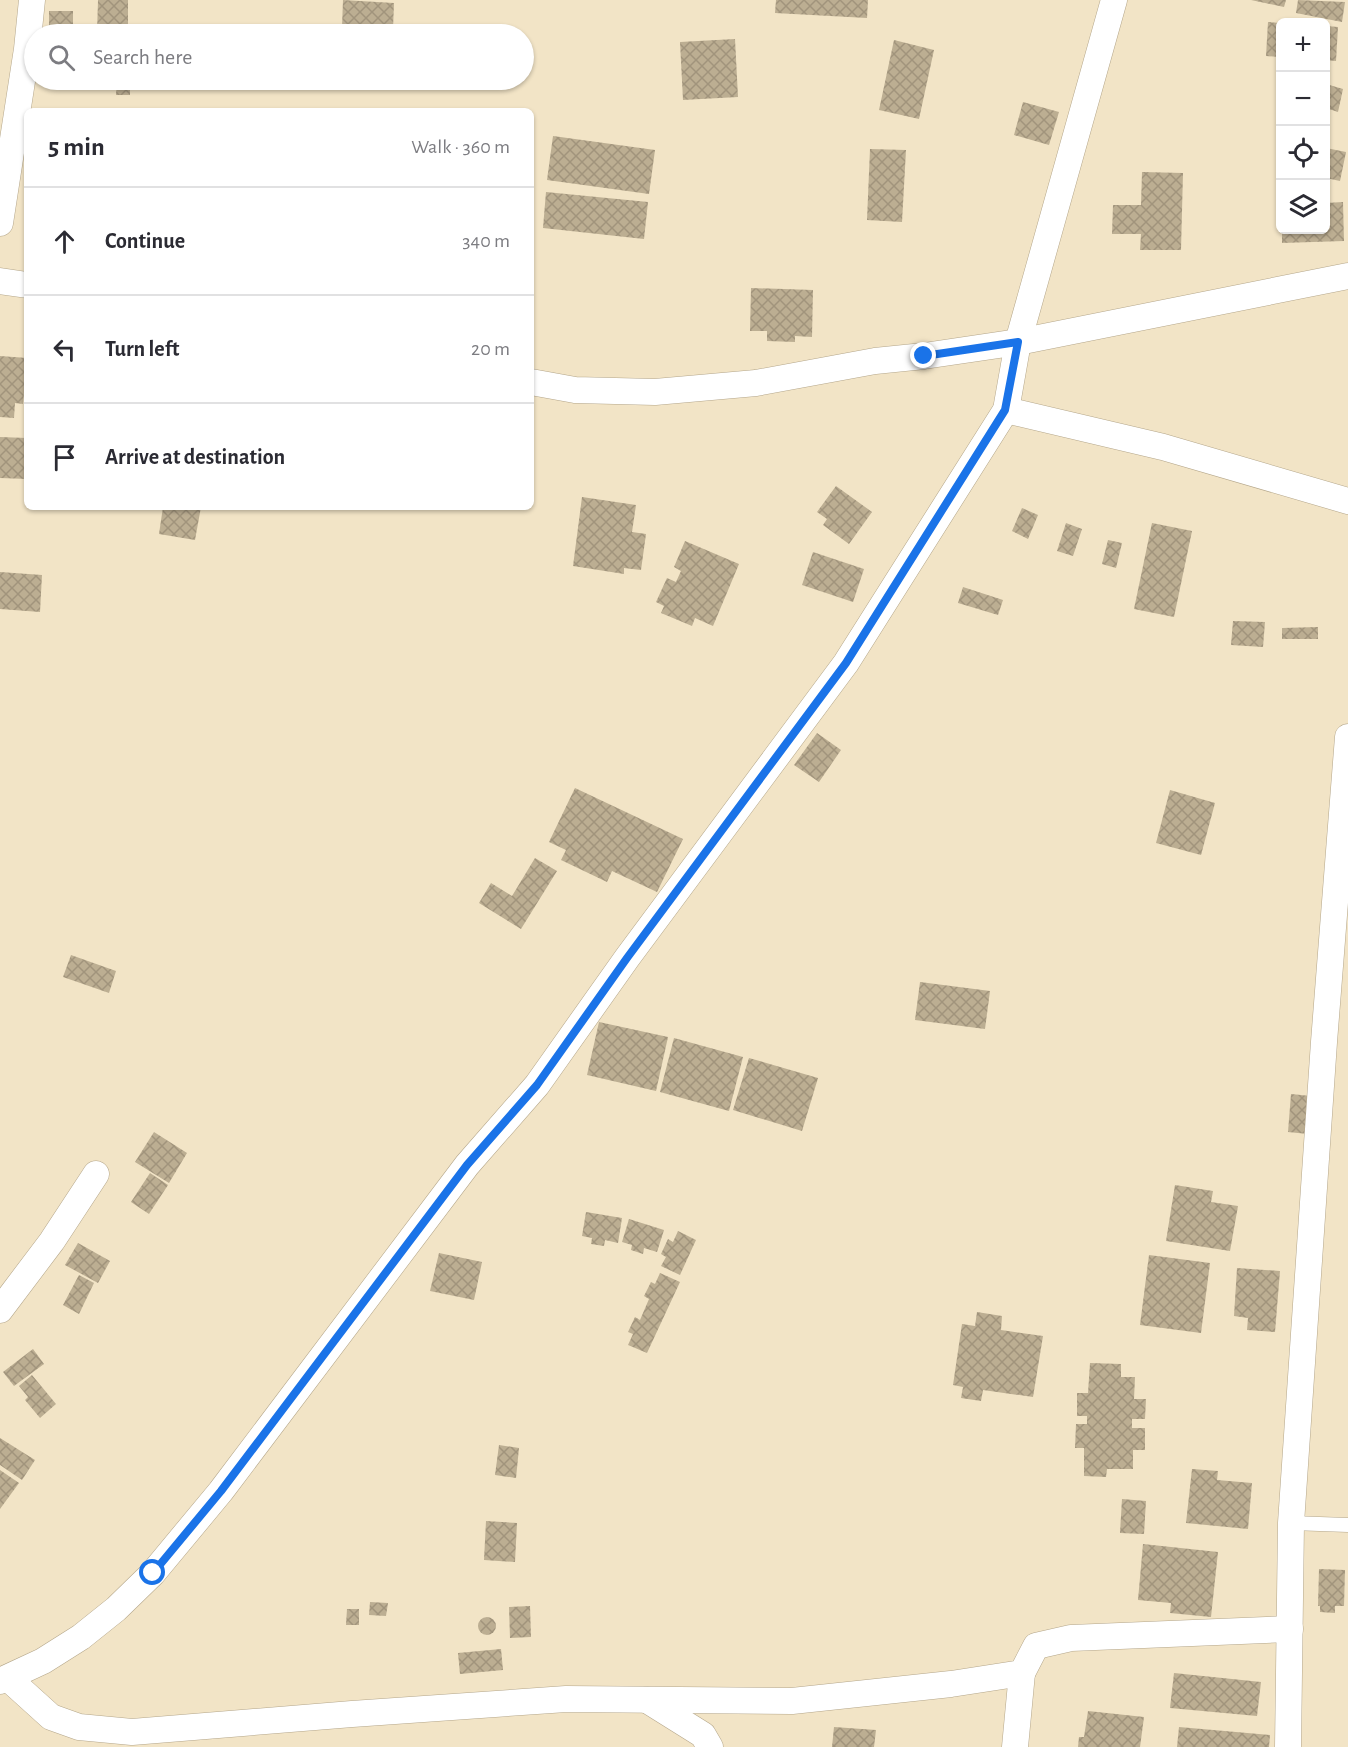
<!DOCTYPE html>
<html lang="en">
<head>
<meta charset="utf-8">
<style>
  :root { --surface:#fff; --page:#f7f7f7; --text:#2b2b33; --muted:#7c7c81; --line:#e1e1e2 }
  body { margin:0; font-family:"Alegreya Sans",sans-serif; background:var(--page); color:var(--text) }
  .controls { position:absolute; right:18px; top:18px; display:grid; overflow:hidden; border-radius:9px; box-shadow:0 2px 4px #0004 }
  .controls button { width:54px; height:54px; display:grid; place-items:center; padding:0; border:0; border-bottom:2px solid var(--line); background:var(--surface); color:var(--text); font:30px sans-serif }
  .stop { position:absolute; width:18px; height:18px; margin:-14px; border:4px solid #1a73e8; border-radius:50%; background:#fff }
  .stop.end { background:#1a73e8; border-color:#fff; box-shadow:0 2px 6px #0008 }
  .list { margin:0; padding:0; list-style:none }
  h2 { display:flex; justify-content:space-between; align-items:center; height:78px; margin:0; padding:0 24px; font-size:26px }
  h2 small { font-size:20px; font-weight:400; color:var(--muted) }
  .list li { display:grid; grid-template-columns:39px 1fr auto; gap:18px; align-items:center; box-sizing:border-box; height:108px; padding:0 24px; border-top:2px solid var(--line) }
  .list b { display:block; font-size:22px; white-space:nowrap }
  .list em { font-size:20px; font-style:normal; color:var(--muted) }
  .icon { flex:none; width:33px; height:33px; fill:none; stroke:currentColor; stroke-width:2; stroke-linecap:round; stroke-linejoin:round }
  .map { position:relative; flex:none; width:1348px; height:1747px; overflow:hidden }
  .search { position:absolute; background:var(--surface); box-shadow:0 2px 4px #0004; left:24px; top:24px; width:510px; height:66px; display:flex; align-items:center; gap:15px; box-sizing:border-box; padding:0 21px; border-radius:33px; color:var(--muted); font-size:22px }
  .panel { position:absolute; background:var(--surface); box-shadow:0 2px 4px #0004; left:24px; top:108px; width:510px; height:402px; border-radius:9px }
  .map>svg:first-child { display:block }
  .building { fill:url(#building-cross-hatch) }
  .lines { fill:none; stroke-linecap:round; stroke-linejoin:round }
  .lane-casing { stroke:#b4a68a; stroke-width:15 }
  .street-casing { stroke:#b4a68a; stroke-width:27 }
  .lane { stroke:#fff; stroke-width:14 }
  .street { stroke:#fff; stroke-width:26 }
  .route { stroke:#1a73e8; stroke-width:8 }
</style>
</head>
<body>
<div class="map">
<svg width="1348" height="1747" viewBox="0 0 1348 1747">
  <defs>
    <pattern id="building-cross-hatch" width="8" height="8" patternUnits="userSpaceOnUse" patternTransform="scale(1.5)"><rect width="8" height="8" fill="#bcae92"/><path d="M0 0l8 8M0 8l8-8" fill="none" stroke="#a1947c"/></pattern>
  </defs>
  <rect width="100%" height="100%" fill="#f2e4c6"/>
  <g class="building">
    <polygon points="98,0 128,0 128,32 97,32"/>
    <polygon points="343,0 394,3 393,29 342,27"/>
    <polygon points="776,0 868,0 867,18 775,13"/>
    <polygon points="1251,0 1286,0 1284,7"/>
    <polygon points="1298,0 1345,2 1342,22 1296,13"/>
    <rect x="49" y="11" width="24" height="23"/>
    <polygon points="1268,22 1280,23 1280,57 1266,56"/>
    <polygon points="1326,26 1338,27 1336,61 1326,60"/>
    <polygon points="735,39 738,97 683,100 680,42"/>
    <polygon points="894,40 934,50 919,119 879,110"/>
    <rect x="148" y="80" width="35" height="6"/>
    <polygon points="117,81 130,81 130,95 116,95"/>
    <polygon points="1326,84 1343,89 1338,112 1326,108"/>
    <polygon points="1023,102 1059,112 1049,145 1014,135"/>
    <polygon points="553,136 655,150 649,194 547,180"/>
    <polygon points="1326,148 1346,152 1340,181 1326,178"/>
    <polygon points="870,149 906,150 902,222 867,220"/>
    <polygon points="1142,172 1183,173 1181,250 1140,250 1141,234 1112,234 1113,205 1141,205"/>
    <polygon points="546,192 648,202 644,239 543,228"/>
    <polygon points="1343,202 1344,241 1282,243 1282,230 1326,230 1326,203"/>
    <polygon points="751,288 813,290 812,337 795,336 795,342 767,341 767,331 750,331"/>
    <polygon points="0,356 27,358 23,404 15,403 14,418 0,417"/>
    <polygon points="0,437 27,438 27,479 0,478"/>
    <polygon points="836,486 872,512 849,544 823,525 827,519 817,512"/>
    <polygon points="582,497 636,505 632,532 646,534 641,570 624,568 624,574 573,566"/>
    <polygon points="163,507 201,507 195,540 159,534"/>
    <polygon points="1022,508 1038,515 1028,539 1012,531"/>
    <polygon points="1066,523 1082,529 1073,556 1057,551"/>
    <polygon points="1152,523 1192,531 1174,617 1134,609"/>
    <polygon points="1108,540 1122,543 1116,568 1102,564"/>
    <polygon points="685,541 739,564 713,626 695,618 692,626 661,613 664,606 656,602 667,578 676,582 681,571 674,567"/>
    <polygon points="813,552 864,569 853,602 802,585"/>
    <polygon points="0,572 42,575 40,612 0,609"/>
    <polygon points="963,587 1003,600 998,615 958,603"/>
    <polygon points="1233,621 1265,622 1263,647 1231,645"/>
    <polygon points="1318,627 1318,639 1282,639 1282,628"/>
    <polygon points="817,733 841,750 819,782 794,765"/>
    <polygon points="575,788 683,839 657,892 612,871 607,882 561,860 566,850 549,842"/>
    <polygon points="1170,790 1215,803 1201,855 1156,843"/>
    <polygon points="535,858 557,871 521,929 479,903 491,883 512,896"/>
    <polygon points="71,955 116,971 109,993 63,977"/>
    <polygon points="920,982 990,991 985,1029 915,1020"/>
    <polygon points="599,1022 668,1037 656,1091 587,1075"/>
    <polygon points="674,1038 743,1057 729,1111 660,1092"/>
    <polygon points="749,1058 818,1078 802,1131 733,1110"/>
    <polygon points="1291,1094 1311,1096 1308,1134 1288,1132"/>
    <polygon points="154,1132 187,1153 169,1183 135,1162"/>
    <polygon points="150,1173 168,1185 149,1214 131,1202"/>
    <polygon points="1175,1185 1213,1191 1211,1202 1238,1206 1230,1251 1166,1241"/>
    <polygon points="586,1212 622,1218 618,1243 605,1240 604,1246 591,1244 592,1238 582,1236"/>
    <polygon points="629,1219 664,1230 657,1252 644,1248 643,1254 631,1250 632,1245 622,1242"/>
    <polygon points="678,1231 696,1240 680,1275 661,1266 666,1257 661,1254 668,1239 673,1242"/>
    <polygon points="78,1243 110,1261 98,1283 65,1265"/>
    <polygon points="439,1253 482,1262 474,1300 430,1291"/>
    <polygon points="1149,1255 1210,1263 1201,1333 1140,1325"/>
    <polygon points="1237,1268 1280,1271 1275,1332 1247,1330 1248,1318 1234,1316"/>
    <polygon points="660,1273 680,1282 647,1353 628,1345 633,1334 628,1332 635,1317 640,1320 649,1299 644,1296 651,1282 655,1284"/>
    <polygon points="79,1275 94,1283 79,1314 63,1305"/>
    <polygon points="977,1312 1002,1316 1001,1330 1043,1336 1033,1397 983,1390 981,1401 961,1398 963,1387 953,1385 962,1324 975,1326"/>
    <polygon points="33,1349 44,1364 14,1386 3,1372"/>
    <polygon points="1090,1363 1121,1364 1121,1377 1135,1377 1134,1399 1146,1399 1145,1419 1132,1419 1132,1428 1145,1428 1145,1450 1133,1450 1133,1469 1107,1469 1106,1477 1084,1476 1084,1448 1075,1448 1076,1424 1087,1424 1087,1416 1077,1416 1077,1393 1088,1393"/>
    <polygon points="32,1375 56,1404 40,1418 25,1400 28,1397 19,1386"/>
    <polygon points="0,1438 35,1460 22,1480 0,1465"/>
    <polygon points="499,1445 519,1448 516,1478 495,1475"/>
    <polygon points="1192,1469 1218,1471 1217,1480 1252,1483 1248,1529 1186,1523"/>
    <polygon points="0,1470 19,1483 0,1509"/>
    <polygon points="1122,1499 1146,1501 1144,1534 1120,1533"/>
    <polygon points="486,1521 517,1523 515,1562 484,1560"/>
    <polygon points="1143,1544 1218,1552 1211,1617 1170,1613 1171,1603 1138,1600"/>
    <polygon points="1319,1569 1345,1570 1344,1606 1335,1606 1335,1613 1320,1612 1320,1606 1318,1606"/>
    <polygon points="370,1602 388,1603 386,1616 369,1615"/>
    <polygon points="530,1606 531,1637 510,1638 509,1607"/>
    <polygon points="347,1609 359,1609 359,1625 346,1625"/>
    <circle cx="487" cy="1626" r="9"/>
    <polygon points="501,1649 503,1670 460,1674 458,1653"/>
    <polygon points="1174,1673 1261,1682 1257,1716 1170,1708"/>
    <polygon points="1088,1711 1144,1717 1140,1747 1078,1747 1079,1737 1084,1737"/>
    <polygon points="834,1727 876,1730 874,1747 832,1747"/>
    <polygon points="1179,1727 1270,1735 1269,1747 1177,1747"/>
  </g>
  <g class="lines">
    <defs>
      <polyline id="lane" points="1291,1523 1348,1525"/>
      <g id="street">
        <polyline points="0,223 27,49 32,0"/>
        <polyline points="0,281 27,285"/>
        <polyline points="531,382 575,390 655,392 756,383 875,361 924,356 1018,342 1348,276"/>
        <polyline points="1006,410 1163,447 1348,501"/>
        <polyline points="0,1310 52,1241 96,1174"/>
        <polyline points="9,1679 51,1717 79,1727 132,1732 352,1714 566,1699 792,1701 951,1684 1022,1673 1036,1646 1071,1638 1290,1629"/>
        <polyline points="0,1681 43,1661 81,1637 116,1609 153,1573 221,1491 467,1165 537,1085 627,958 846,663 1006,410 1018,342 1114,0"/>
        <polyline points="647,1700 703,1735 710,1747"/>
        <polyline points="1015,1747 1022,1673"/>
        <polyline points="1288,1747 1291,1523 1324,1042 1348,737"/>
      </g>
    </defs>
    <use href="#lane" class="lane-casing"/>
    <use href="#street" class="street-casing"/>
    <use href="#lane" class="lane"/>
    <use href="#street" class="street"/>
  </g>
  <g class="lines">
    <polyline class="route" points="153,1573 221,1491 467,1165 537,1085 627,958 846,663 1005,410 1018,342 924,356"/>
  </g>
</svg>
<div class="controls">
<button>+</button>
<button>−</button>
<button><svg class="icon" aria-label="locate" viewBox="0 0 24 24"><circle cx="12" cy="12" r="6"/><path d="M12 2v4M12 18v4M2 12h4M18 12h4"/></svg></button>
<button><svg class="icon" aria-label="layers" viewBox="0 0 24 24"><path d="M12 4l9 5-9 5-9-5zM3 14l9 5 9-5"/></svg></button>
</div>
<div class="stop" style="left:153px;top:1573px"></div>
<div class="stop end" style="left:924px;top:356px"></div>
<div class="search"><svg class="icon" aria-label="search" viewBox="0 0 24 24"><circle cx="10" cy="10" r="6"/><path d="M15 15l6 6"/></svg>Search here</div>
<section class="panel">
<h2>5 min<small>Walk · 360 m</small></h2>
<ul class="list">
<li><svg class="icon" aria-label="ahead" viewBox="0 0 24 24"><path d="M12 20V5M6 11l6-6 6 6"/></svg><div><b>Continue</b></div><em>340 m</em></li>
<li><svg class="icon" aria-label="left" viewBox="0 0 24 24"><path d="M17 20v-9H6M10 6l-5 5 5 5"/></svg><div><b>Turn left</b></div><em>20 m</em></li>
<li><svg class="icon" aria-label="arrive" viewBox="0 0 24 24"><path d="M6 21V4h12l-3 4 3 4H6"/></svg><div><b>Arrive at destination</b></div></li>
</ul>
</section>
</div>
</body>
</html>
